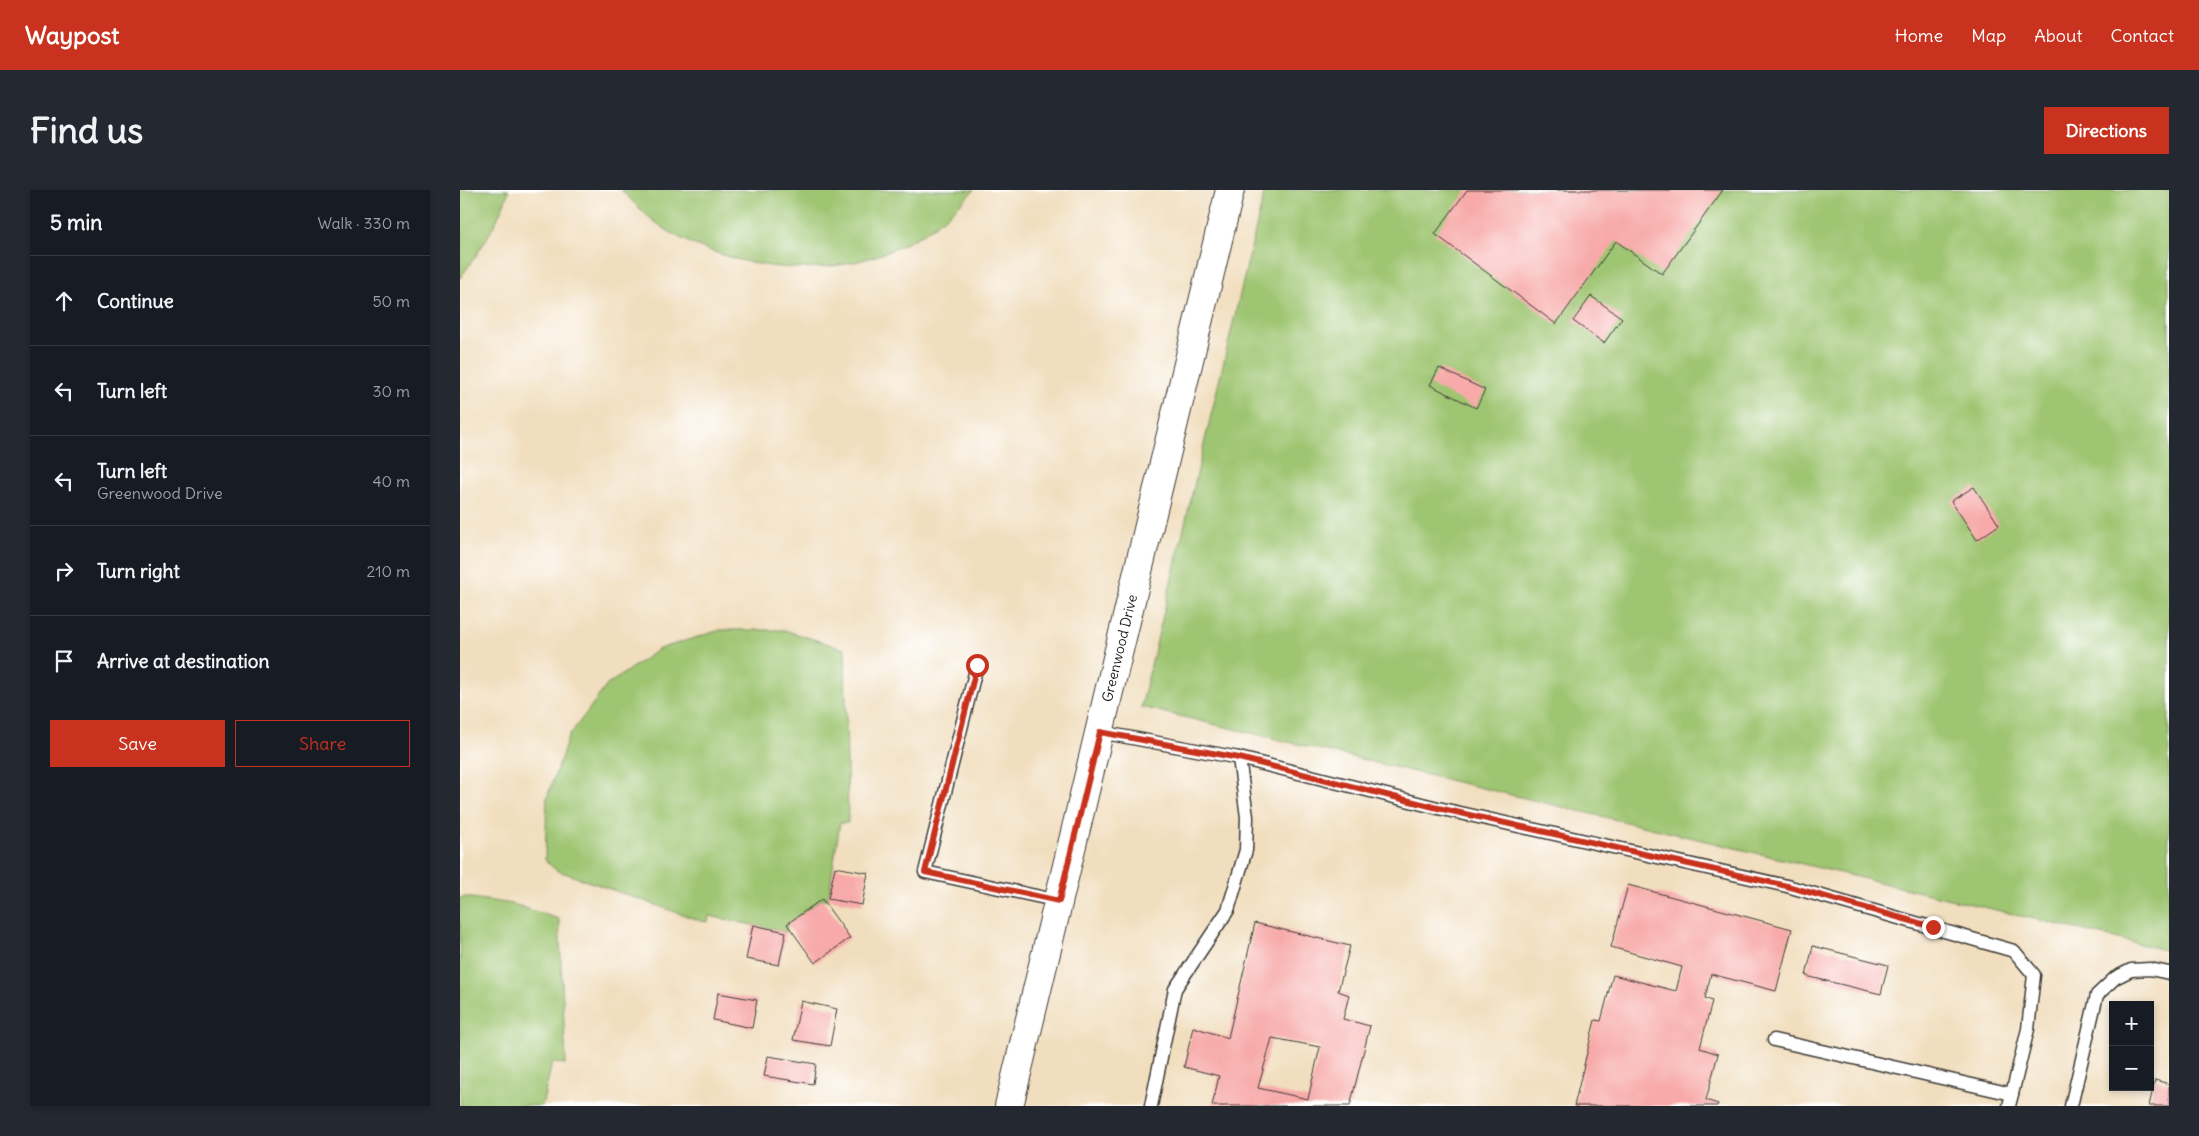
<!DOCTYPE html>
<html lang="en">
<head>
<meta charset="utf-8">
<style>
  :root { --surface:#171b24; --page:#242831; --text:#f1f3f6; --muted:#9ea1a6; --line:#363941; --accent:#c8321e }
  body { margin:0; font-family:Delius,sans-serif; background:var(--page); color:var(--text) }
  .controls { position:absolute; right:15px; bottom:15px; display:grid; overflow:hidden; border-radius:0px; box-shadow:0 2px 8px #0003 }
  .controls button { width:45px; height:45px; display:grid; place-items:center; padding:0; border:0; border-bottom:1px solid var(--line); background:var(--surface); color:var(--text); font:25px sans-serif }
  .stop { position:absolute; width:15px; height:15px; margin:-11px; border:4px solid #c8321e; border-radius:50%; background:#fff }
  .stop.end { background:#c8321e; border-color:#fff; box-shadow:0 1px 5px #0008 }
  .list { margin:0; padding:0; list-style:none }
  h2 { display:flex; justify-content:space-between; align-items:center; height:65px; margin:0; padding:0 20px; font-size:21px }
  h2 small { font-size:16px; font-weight:400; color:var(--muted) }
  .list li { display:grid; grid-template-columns:32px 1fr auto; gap:15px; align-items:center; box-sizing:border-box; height:90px; padding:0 20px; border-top:1px solid var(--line) }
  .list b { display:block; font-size:19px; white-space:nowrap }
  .list p { margin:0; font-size:16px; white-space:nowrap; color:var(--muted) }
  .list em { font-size:16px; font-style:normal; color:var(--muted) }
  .actions { display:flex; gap:10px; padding:15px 20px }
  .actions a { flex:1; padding:11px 0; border:1px solid var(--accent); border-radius:0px; text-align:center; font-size:18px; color:var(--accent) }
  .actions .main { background:var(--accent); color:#fff }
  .icon { flex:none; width:28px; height:28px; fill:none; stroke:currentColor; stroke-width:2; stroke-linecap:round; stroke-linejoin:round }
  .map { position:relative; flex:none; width:1709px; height:916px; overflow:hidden; border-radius:0px }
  header { display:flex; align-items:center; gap:30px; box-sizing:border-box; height:70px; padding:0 25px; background:var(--accent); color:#fff }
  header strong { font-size:24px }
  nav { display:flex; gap:28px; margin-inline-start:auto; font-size:18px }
  .intro { display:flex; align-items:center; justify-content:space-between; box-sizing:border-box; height:120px; padding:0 30px }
  h1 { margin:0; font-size:35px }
  .button { padding:12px 22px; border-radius:0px; background:var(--accent); color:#fff; font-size:18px; font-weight:700 }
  main { display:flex; gap:30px; padding:0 30px }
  aside { flex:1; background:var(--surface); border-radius:0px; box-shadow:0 2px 8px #0003 }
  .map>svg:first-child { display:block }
  .green { fill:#9ec571; stroke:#5d7046 }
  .building { fill:#f7aaa9; fill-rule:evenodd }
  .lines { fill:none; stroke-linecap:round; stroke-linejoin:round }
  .service-casing { stroke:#3c3934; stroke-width:15 }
  .secondary-casing { stroke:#3c3934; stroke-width:30 }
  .service { stroke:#fff; stroke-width:12 }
  .secondary { stroke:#fff; stroke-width:28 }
  .route { stroke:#c8321e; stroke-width:6 }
  .labels { text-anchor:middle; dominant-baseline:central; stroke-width:5; stroke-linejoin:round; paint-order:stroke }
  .street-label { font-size:14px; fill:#1c1c1c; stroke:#fff }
</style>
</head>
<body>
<header>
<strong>Waypost</strong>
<nav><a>Home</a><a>Map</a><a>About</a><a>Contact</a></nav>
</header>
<div class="intro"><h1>Find us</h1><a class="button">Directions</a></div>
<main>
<aside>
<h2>5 min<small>Walk · 330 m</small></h2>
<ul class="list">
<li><svg class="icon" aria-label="ahead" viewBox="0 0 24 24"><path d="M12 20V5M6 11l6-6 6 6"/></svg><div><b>Continue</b></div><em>50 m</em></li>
<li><svg class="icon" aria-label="left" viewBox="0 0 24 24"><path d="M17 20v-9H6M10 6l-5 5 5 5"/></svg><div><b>Turn left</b></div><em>30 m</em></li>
<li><svg class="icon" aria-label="left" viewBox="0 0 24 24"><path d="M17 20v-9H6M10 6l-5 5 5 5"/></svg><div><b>Turn left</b><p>Greenwood Drive</p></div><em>40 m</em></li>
<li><svg class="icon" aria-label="right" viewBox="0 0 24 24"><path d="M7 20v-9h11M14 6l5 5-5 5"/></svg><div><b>Turn right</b></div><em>210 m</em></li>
<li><svg class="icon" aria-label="arrive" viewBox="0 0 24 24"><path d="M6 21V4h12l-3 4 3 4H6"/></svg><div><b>Arrive at destination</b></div></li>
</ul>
<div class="actions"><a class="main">Save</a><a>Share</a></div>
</aside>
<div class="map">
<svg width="1709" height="916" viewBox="0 0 1709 916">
  <rect width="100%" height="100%" fill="#fff"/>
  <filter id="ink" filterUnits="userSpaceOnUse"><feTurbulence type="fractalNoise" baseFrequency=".02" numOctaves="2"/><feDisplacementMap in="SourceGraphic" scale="10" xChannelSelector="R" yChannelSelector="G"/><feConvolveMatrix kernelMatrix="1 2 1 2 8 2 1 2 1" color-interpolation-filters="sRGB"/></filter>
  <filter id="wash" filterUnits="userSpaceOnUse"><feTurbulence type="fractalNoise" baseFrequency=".0096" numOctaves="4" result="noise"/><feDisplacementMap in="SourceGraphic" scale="20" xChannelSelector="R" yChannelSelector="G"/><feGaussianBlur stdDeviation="1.12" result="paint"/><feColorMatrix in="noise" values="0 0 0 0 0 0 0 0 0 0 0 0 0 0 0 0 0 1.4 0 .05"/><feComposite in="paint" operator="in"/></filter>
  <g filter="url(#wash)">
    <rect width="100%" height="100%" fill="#f1debe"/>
    <g class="green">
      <path d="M0,0H49C39,32 20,61 0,88Z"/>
      <path d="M161,0H514C506,8 498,17 489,24C429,77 344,90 269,67C250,61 230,54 213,44C193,33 177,16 161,0Z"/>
      <polygon points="805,0 1709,0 1709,761 681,517"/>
      <polygon points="260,440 324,440 385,459 388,633 380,633 368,709 362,709 327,734 326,742 249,726 248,732 241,731 96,680 85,670 87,607 109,546 147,495 199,459"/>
      <polygon points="5,707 53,714 99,729 106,874 92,873 82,916 0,916 0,708"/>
    </g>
    <g id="blocks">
      <g class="building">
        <polygon points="1007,0 1263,0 1202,84 1156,51 1096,134 975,44"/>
        <polygon points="1131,106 1162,128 1144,153 1113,131"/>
        <polygon points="979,178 1025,200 1016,218 970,195"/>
        <polygon points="1514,297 1539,335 1517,350 1491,311"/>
        <polygon points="375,677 408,683 402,715 368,709"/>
        <polygon points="1168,695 1332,739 1316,801 1251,784 1245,808 1252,811 1240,858 1258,864 1246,910 1258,914 1257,916 1114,916 1135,830 1141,831 1153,785 1216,801 1222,777 1151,757"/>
        <polygon points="362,709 390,748 355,773 327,734"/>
        <path d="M795,733L890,756L878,801L889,805L883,829L910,836L890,916H752L759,886L724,877L733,837L768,848ZM812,848L860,857L848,909L798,898Z"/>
        <polygon points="293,735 326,742 319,775 286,769"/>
        <polygon points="1353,756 1428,775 1421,804 1346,786"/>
        <polygon points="258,803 297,810 292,838 253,830"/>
        <polygon points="341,811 377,819 370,856 333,850"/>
        <polygon points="308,866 356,874 353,894 304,886"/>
        <polygon points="1695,890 1709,894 1709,916 1689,916"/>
      </g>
    </g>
  </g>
  <g filter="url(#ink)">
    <use href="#blocks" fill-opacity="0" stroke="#3c3934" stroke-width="1"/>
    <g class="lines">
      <defs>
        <g id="service">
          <polyline points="517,475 465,682 599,711"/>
          <polyline points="640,542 779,568 978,618 1327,696 1554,761 1574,785 1568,839 1549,916"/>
          <polyline points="1314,850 1552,904"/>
          <polyline points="691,916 715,799 768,720 786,660 787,627 779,568"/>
          <polyline points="1611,916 1637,805 1655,788 1671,780 1690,779 1709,783"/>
        </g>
        <g id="secondary">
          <path id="s1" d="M549,916L770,0"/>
        </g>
      </defs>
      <use href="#service" class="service-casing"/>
      <use href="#secondary" class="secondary-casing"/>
      <use href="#service" class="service"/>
      <use href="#secondary" class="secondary"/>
    </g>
  </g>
  <g class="lines" filter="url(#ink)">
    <polyline class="route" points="517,475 465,682 599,711 640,542 779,568 978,618 1327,696 1473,737"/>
  </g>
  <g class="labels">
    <g class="street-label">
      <text stroke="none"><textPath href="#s1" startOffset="471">Greenwood Drive</textPath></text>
    </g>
  </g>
</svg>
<div class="controls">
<button>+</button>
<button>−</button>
</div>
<div class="stop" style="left:517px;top:475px"></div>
<div class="stop end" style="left:1473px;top:737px"></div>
</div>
</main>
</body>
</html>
